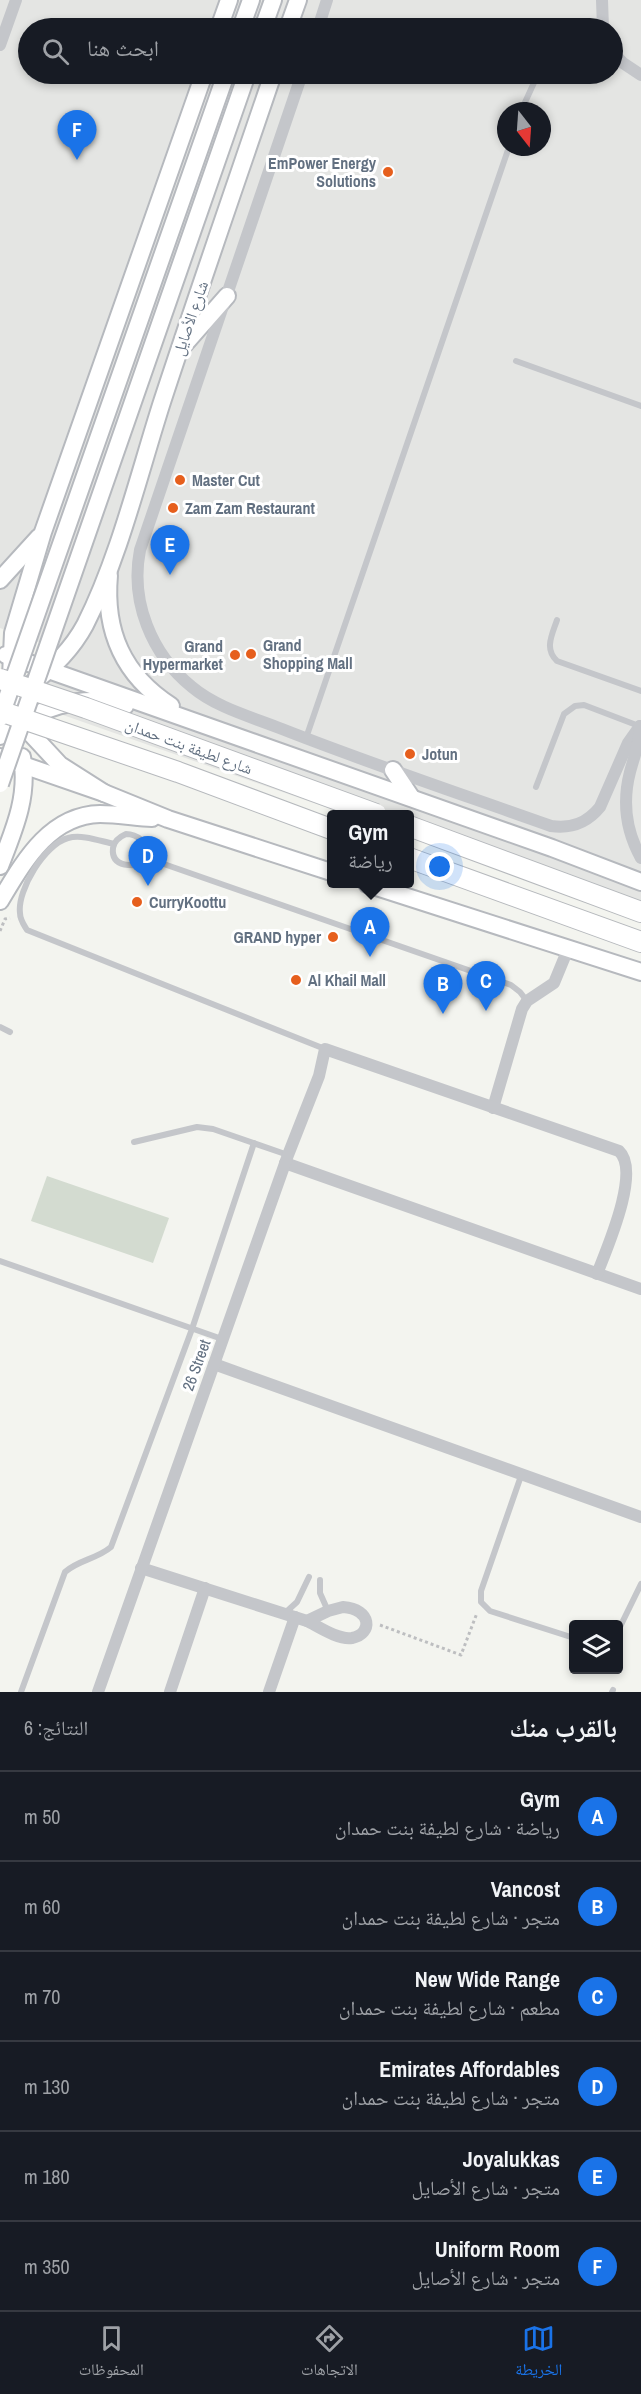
<!DOCTYPE html>
<html lang="ar">
<head>
<meta charset="utf-8">
<style>
  :root { --surface:#171b24; --page:#20242c; --text:#f1f3f6; --muted:#9ea1a6; --line:#363941; --accent:#1a73e8 }
  body { margin:0; font-family:"Archivo Narrow","Noto Naskh Arabic",sans-serif; background:var(--page); color:var(--text); direction:rtl }
  .controls { position:absolute; right:18px; bottom:18px; display:grid; overflow:hidden; border-radius:6px; box-shadow:0 3px 9px #0003 }
  .controls button { width:54px; height:54px; display:grid; place-items:center; padding:0; border:0; border-bottom:2px solid var(--line); background:var(--surface); color:var(--text); font:30px sans-serif }
  .compass { position:absolute; left:497px; top:102px; width:54px; height:54px; border-radius:50%; background:var(--surface); box-shadow:0 3px 9px #0003; rotate:163deg }
  .you { position:absolute; left:440px; top:867px; width:21px; height:21px; margin:-15px; border:4px solid #fff; border-radius:50%; background:#1a73e8; box-shadow:0 0 0 9px #1a73e833 }
  .badge { display:grid; place-items:center; width:39px; height:39px; border-radius:50%; background:var(--accent); color:#fff; font-size:20px; font-weight:700 }
  .pin { position:absolute; translate:-50% -50px; filter:drop-shadow(0 2px 3px #0008) }
  .pin::after { content:''; position:absolute; top:32px; width:21px; height:18px; background:inherit; clip-path:polygon(0 0,100% 0,50% 100%) }
  .popup { position:absolute; left:327px; top:810px; width:87px; height:78px; box-sizing:border-box; display:grid; place-content:center; border-radius:6px; background:var(--surface); filter:drop-shadow(0 2px 4px #0005); font-size:20px; white-space:nowrap; color:var(--muted) }
  .popup b { font-size:22px; color:var(--text) }
  .popup::after { content:''; position:absolute; left:50%; top:100%; margin-left:-12px; border:12px solid transparent; border-top-color:var(--surface) }
  .list { margin:0; padding:0; list-style:none }
  h2 { display:flex; justify-content:space-between; align-items:center; height:78px; margin:0; padding:0 24px; font-size:26px }
  h2 small { font-size:20px; font-weight:400; color:var(--muted) }
  .list li { display:grid; grid-template-columns:39px 1fr auto; gap:18px; align-items:center; box-sizing:border-box; height:90px; padding:0 24px; border-top:2px solid var(--line) }
  .list b { display:block; font-size:22px; white-space:nowrap }
  .list p { margin:0; font-size:20px; white-space:nowrap; color:var(--muted) }
  .list em { font-size:20px; font-style:normal; color:var(--muted) }
  .icon { flex:none; width:33px; height:33px; fill:none; stroke:currentColor; stroke-width:2; stroke-linecap:round; stroke-linejoin:round }
  .map { position:relative; flex:none; width:641px; height:1692px; overflow:hidden; direction:ltr }
  .search { position:absolute; background:var(--surface); box-shadow:0 3px 9px #0003; left:18px; right:18px; top:18px; height:66px; display:flex; align-items:center; gap:15px; box-sizing:border-box; padding:0 21px; border-radius:33px; color:var(--muted); font-size:22px }
  .sheet { height:618px; background:var(--surface) }
  nav { display:flex; justify-content:space-around; align-items:center; box-sizing:border-box; height:84px; border-top:2px solid var(--line); background:var(--surface); font-size:16px; color:var(--muted) }
  nav a { display:grid; justify-items:center; gap:3px }
  nav .on { color:var(--accent) }
  .map>svg:first-child { display:block }
  .built { fill:#e4e5e3; fill-rule:evenodd }
  .green { fill:#d3dbd0 }
  .lines { fill:none; stroke-linecap:round; stroke-linejoin:round }
  .secondary-casing { stroke:#b6b9be; stroke-width:20 }
  .primary-casing { stroke:#b6b9bd; stroke-width:22 }
  .path { stroke:#bdbec0; stroke-width:3; stroke-dasharray:3 3; stroke-linecap:butt }
  .lane { stroke:#c4c6ca; stroke-width:6 }
  .street { stroke:#c4c6ca; stroke-width:12 }
  .secondary { stroke:#fff; stroke-width:16 }
  .primary { stroke:#fff; stroke-width:20 }
  .secondary-bridge-casing { stroke:#b6b9be; stroke-width:20; stroke-linecap:butt }
  .primary-bridge-casing { stroke:#b6b9bd; stroke-width:22; stroke-linecap:butt }
  .secondary-bridge { stroke:#fff; stroke-width:16 }
  .primary-bridge { stroke:#fff; stroke-width:20 }
  .poi-dot { fill:#e65f1d; stroke:#fff; stroke-width:2 }
  .labels { text-anchor:middle; dominant-baseline:central; stroke-width:6; stroke-linejoin:round; paint-order:stroke }
  .poi-label { font-size:16px; font-weight:bold; fill:#627081; stroke:#fff; text-anchor:start }
  .street-label { font-size:16px; fill:#627081; stroke:#fff }
</style>
</head>
<body>
<div class="map">
<svg width="641" height="1692" viewBox="0 0 641 1692">
  <rect width="100%" height="100%" fill="#f3f4ef"/>
  <path class="built" d="M0,0H641V919L409,837V814H345L26,702L46,645L0,628ZM28,28H612V74H28ZM506,111H542V147H506Z"/>
  <polygon class="green" points="47,1176 169,1218 153,1263 31,1221"/>
  <g class="lines">
    <defs>
      <g id="secondary">
        <polyline points="219,28 229,0"/>
        <polyline points="241,28 251,0"/>
        <polyline points="263,28 273,0"/>
        <polyline points="288,28 298,0"/>
        <polyline points="183,346 227,296"/>
        <path d="M109,575C104,632 123,675 171,706"/>
        <polyline points="0,580 39,537"/>
        <polyline points="6,655 552,848 641,882"/>
        <path d="M30,685C52,669 72,649 85,625C119,558 139,474 162,402C198,292 236,183 273,74"/>
        <path d="M0,736C35,709 81,692 125,706"/>
        <polyline points="0,757 104,793 168,819 331,872"/>
        <polyline points="393,770 411,797"/>
        <polyline points="104,793 60,765 21,723 11,676 13,633 43,532 204,74"/>
        <path d="M0,866C14,830 29,796 22,757"/>
        <polyline points="367,884 641,972"/>
        <path d="M0,901C23,863 49,815 100,814C117,814 135,817 152,818"/>
      </g>
      <g id="primary">
        <polyline points="409,826 641,912"/>
        <polyline points="409,858 641,942"/>
      </g>
    </defs>
    <use href="#secondary" class="secondary-casing"/>
    <use href="#primary" class="primary-casing"/>
    <g class="path">
      <polyline points="0,931 5,919 10,918"/>
      <polyline points="380,1625 461,1655 477,1613"/>
    </g>
    <g class="lane">
      <polyline points="593,28 602,25"/>
      <polyline points="521,111 538,74"/>
      <polyline points="516,361 641,406"/>
      <path d="M557,620C552,635 544,649 557,661L641,691"/>
      <polyline points="306,738 509,147"/>
      <polyline points="536,787 564,714 575,706 584,705 639,726"/>
      <path d="M126,834C143,834 150,851 161,863C147,863 110,874 113,848C114,841 119,837 126,834Z"/>
      <path d="M114,844C100,841 82,834 68,838C45,844 17,890 20,913C20,920 24,925 27,930L325,1049"/>
      <polyline points="161,863 511,985 520,992 527,1001"/>
      <polyline points="0,1027 10,1032"/>
      <polyline points="134,1142 197,1127 213,1129 288,1155"/>
      <polyline points="0,1261 222,1339"/>
      <polyline points="522,1473 481,1591 481,1602 490,1611 574,1638"/>
      <polyline points="320,1580 320,1593 328,1611"/>
      <polyline points="285,1613 297,1602 309,1577"/>
      <polyline points="618,1631 641,1584"/>
      <path d="M21,1692L65,1572C78,1560 97,1559 111,1547L192,1329L254,1143"/>
      <polyline points="612,1692 613,1690"/>
    </g>
    <g class="street">
      <polyline points="602,0 603,28"/>
      <polyline points="318,28 327,0"/>
      <polyline points="0,45 16,0"/>
      <polyline points="612,51 623,63 641,75"/>
      <path d="M302,74L140,550C130,601 151,654 192,687C217,708 252,717 282,729C371,764 461,794 551,826C572,829 587,823 600,807L628,743L640,726"/>
      <path d="M640,726C640,742 634,757 630,772C622,803 626,831 641,858"/>
      <polyline points="493,1108 522,1009 527,1001 554,983 568,949"/>
      <polyline points="285,1163 641,1289"/>
      <polyline points="214,1364 641,1517"/>
      <polyline points="141,1568 307,1621"/>
      <path d="M343,1607C372,1609 373,1634 352,1638C338,1640 319,1627 307,1621L328,1611Z"/>
      <path d="M98,1692L288,1155L319,1076L325,1049L619,1151C641,1171 607,1248 597,1274"/>
      <polyline points="170,1692 205,1588"/>
      <polyline points="269,1692 295,1617"/>
    </g>
    <use href="#secondary" class="secondary"/>
    <use href="#primary" class="primary"/>
    <defs>
      <g id="secondary-bridge">
        <polyline points="0,718 226,74"/>
        <polyline points="0,784 247,74"/>
      </g>
      <g id="primary-bridge">
        <polyline points="0,679 86,708 376,814"/>
        <polyline points="0,711 178,772 331,829"/>
      </g>
    </defs>
    <use href="#secondary-bridge" class="secondary-bridge-casing"/>
    <use href="#primary-bridge" class="primary-bridge-casing"/>
    <use href="#secondary-bridge" class="secondary-bridge"/>
    <use href="#primary-bridge" class="primary-bridge"/>
  </g>
  <g class="poi-dot">
    <circle cx="388" cy="172" r="6"/>
    <circle cx="180" cy="480" r="6"/>
    <circle cx="173" cy="508" r="6"/>
    <circle cx="251" cy="654" r="6"/>
    <circle cx="235" cy="655" r="6"/>
    <circle cx="410" cy="754" r="6"/>
    <circle cx="137" cy="902" r="6"/>
    <circle cx="333" cy="937" r="6"/>
    <circle cx="296" cy="980" r="6"/>
  </g>
  <g class="labels">
    <g class="poi-label">
      <text x="376" y="163" text-anchor="end">EmPower Energy<tspan x="376" dy="18">Solutions</tspan></text>
      <text x="192" y="480">Master Cut</text>
      <text x="185" y="508">Zam Zam Restaurant</text>
      <text x="263" y="645">Grand<tspan x="263" dy="18">Shopping Mall</tspan></text>
      <text x="223" y="646" text-anchor="end">Grand<tspan x="223" dy="18">Hypermarket</tspan></text>
      <text x="422" y="754">Jotun</text>
      <text x="149" y="902">CurryKoottu</text>
      <text x="321" y="937" text-anchor="end">GRAND hyper</text>
      <text x="308" y="980">Al Khail Mall</text>
    </g>
    <g class="street-label">
      <text transform="translate(190 318) rotate(-71)">شارع الأصايل</text>
      <text transform="translate(189 746) rotate(20)">شارع لطيفة بنت حمدان</text>
      <text transform="translate(196 1365) rotate(-70)">26 Street</text>
    </g>
  </g>
</svg>
<div class="controls">
<button><svg class="icon" aria-label="layers" viewBox="0 0 24 24"><path d="M12 4l9 5-9 5-9-5zM3 14l9 5 9-5"/></svg></button>
</div>
<svg class="compass" viewBox="-18 -18 36 36"><path d="M0-13l5 13h-10z" fill="#e53935"/><path d="M0 13l5-13h-10z" fill="#9ea1a6"/></svg>
<div class="you"></div>
<div class="pin badge" style="left:370px;top:957px">A</div>
<div class="popup"><b>Gym</b>رياضة</div>
<div class="pin badge" style="left:443px;top:1014px">B</div>
<div class="pin badge" style="left:486px;top:1011px">C</div>
<div class="pin badge" style="left:148px;top:886px">D</div>
<div class="pin badge" style="left:170px;top:575px">E</div>
<div class="pin badge" style="left:77px;top:160px">F</div>
<div class="search"><svg class="icon" aria-label="search" viewBox="0 0 24 24"><circle cx="10" cy="10" r="6"/><path d="M15 15l6 6"/></svg>ابحث هنا</div>
</div>
<section class="sheet">
<h2>بالقرب منك<small>النتائج: 6</small></h2>
<ul class="list">
<li><span class="badge">A</span><div><b>Gym</b><p>رياضة · شارع لطيفة بنت حمدان</p></div><em>50 m</em></li>
<li><span class="badge">B</span><div><b>Vancost</b><p>متجر · شارع لطيفة بنت حمدان</p></div><em>60 m</em></li>
<li><span class="badge">C</span><div><b>New Wide Range</b><p>مطعم · شارع لطيفة بنت حمدان</p></div><em>70 m</em></li>
<li><span class="badge">D</span><div><b>Emirates Affordables</b><p>متجر · شارع لطيفة بنت حمدان</p></div><em>130 m</em></li>
<li><span class="badge">E</span><div><b>Joyalukkas</b><p>متجر · شارع الأصايل</p></div><em>180 m</em></li>
<li><span class="badge">F</span><div><b>Uniform Room</b><p>متجر · شارع الأصايل</p></div><em>350 m</em></li>
</ul>
</section>
<nav>
<a class="on"><svg class="icon" aria-label="map" viewBox="0 0 24 24"><path d="M3 6l6-2 6 2 6-2v14l-6 2-6-2-6 2zM9 4v14M15 6v14"/></svg>الخريطة</a>
<a><svg class="icon" aria-label="directions" viewBox="0 0 24 24"><path d="M12 3l9 9-9 9-9-9zM9 14v-3h6M13 9l2 2-2 2"/></svg>الاتجاهات</a>
<a><svg class="icon" aria-label="saved" viewBox="0 0 24 24"><path d="M7 4h10v16l-5-4-5 4z"/></svg>المحفوظات</a>
</nav>
</body>
</html>
